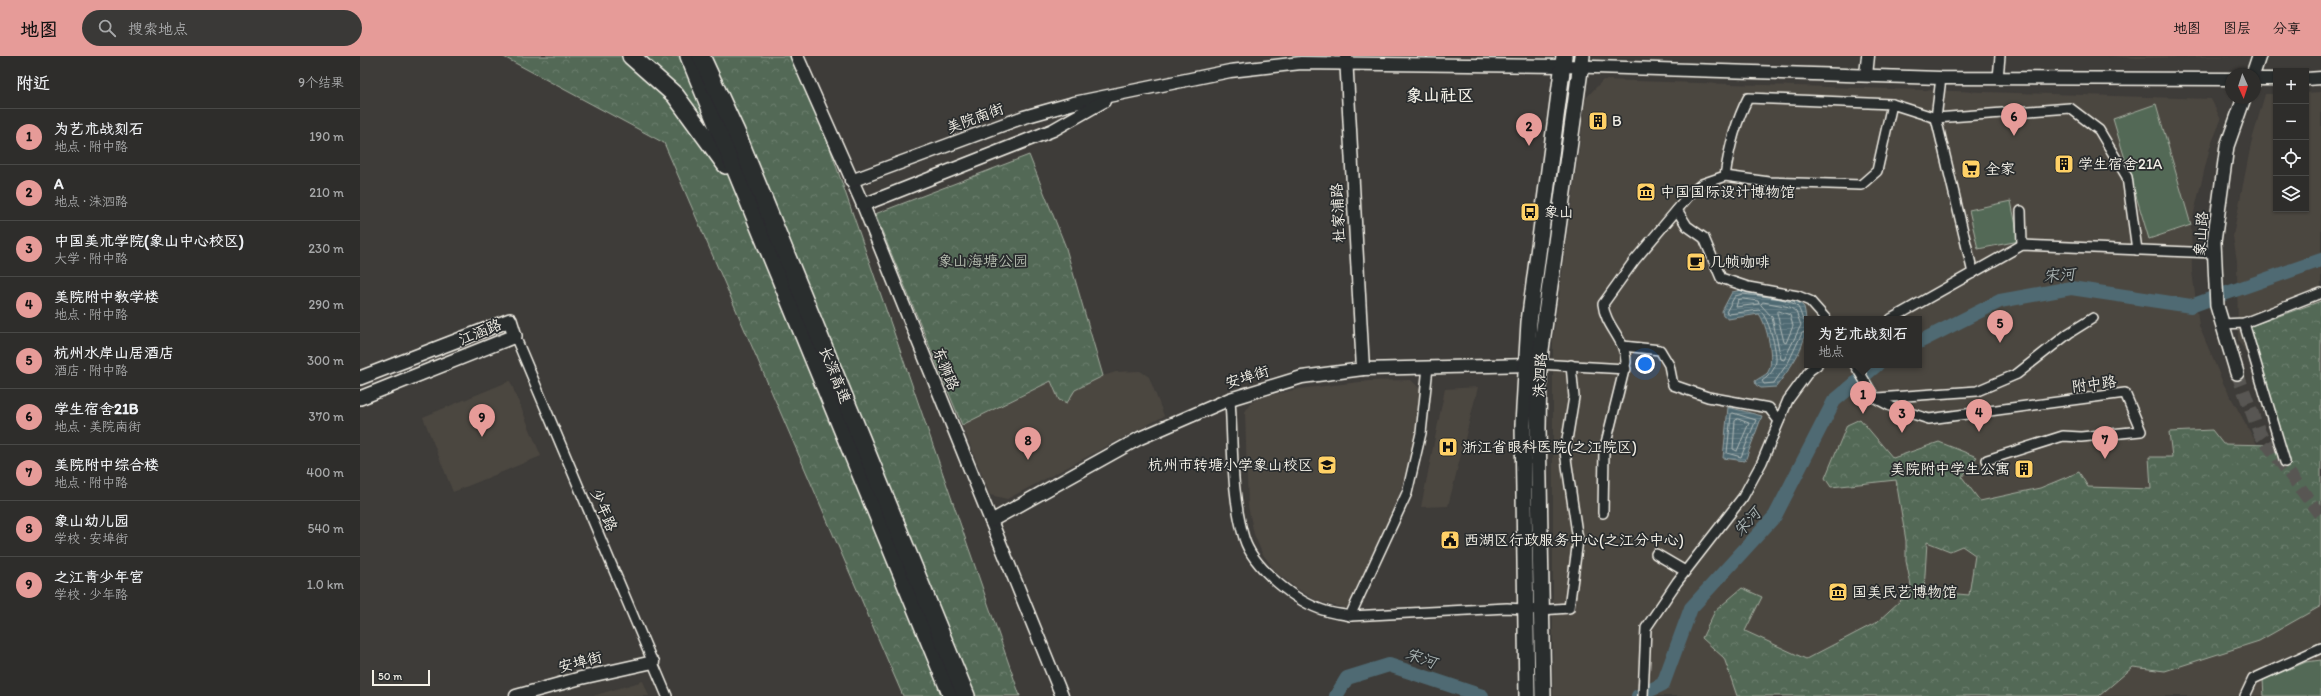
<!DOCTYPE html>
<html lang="zh">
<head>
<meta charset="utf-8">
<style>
  :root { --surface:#2e2d2b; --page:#3a3937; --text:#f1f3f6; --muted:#a7a8a9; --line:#494947; --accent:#e69b98 }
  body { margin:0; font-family:Itim,"LXGW WenKai TC",sans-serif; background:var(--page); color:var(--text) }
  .controls { position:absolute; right:12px; top:12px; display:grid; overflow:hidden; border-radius:0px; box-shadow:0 1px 3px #0004 }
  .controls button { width:36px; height:36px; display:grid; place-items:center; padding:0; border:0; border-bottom:1px solid var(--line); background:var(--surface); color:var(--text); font:20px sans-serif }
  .compass { position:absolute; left:1865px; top:12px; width:36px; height:36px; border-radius:50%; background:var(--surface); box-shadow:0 1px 3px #0004; rotate:177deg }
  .scale { position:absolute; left:12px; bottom:10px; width:58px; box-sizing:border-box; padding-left:4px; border:2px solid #f4f1e8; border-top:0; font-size:11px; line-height:14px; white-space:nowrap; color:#f4f1e8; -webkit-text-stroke:3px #2a2d2e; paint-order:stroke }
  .you { position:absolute; left:1285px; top:308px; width:14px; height:14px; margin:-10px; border:3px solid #fff; border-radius:50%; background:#1a73e8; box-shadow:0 0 0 6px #1a73e833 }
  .badge { display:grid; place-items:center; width:26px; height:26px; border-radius:50%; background:var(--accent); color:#111; font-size:13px; font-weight:700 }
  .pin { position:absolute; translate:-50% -33px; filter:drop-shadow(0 1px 2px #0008) }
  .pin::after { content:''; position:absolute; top:21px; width:14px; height:12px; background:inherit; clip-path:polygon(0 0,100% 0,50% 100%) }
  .popup { position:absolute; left:1444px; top:260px; width:118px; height:52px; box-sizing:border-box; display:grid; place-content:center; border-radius:0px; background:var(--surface); filter:drop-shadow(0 1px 3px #0005); font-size:13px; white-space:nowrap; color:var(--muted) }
  .popup b { font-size:15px; color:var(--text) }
  .popup::after { content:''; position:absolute; left:50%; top:100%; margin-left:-8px; border:8px solid transparent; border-top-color:var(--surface) }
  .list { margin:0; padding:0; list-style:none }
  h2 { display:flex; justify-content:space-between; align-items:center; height:52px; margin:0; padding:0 16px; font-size:17px }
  h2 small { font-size:13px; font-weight:400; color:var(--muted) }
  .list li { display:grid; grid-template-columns:26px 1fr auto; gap:12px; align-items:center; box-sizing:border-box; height:56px; padding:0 16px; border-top:1px solid var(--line) }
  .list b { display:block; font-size:15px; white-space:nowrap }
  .list p { margin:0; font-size:13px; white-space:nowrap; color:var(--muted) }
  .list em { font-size:13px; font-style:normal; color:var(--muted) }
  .icon { flex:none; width:22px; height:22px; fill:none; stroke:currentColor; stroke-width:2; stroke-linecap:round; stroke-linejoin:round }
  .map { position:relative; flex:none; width:1961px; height:640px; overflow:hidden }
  header { display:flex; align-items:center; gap:24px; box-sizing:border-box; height:56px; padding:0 20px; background:var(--accent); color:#111 }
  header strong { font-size:19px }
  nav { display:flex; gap:22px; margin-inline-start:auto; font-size:14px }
  .search { width:280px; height:36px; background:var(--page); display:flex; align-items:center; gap:10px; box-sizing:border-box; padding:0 14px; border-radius:22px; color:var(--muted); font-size:15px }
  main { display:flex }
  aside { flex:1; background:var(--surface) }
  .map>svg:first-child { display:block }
  .built { fill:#4c4741; fill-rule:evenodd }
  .forest { fill:url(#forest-crowns); stroke:#a4ad9f; fill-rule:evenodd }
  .garden { fill:#536956; stroke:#a4ad9f }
  .water { fill:url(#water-rules); stroke:#91a0a2 }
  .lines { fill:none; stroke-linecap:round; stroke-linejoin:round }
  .shore { stroke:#b2bbb9; stroke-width:1 }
  .river { stroke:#4f6a73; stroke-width:14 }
  .secondary-tunnel { stroke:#595753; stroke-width:13; stroke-dasharray:13 6; stroke-linecap:butt }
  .minor-casing { stroke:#f4f1e8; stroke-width:12 }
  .tertiary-casing { stroke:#f4f1e8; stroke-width:15 }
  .secondary-casing { stroke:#f4f1e8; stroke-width:16 }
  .primary-casing { stroke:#f4f1e8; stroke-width:18 }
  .motorway-casing { stroke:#f4f1e8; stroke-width:20 }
  .minor { stroke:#2a2d2e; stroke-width:9 }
  .tertiary { stroke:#2a2d2e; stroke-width:12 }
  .secondary { stroke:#2a2d2e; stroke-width:13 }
  .primary { stroke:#2a2d2e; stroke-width:15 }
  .motorway { stroke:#2a2d2e; stroke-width:17 }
  .labels { text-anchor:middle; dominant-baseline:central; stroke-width:3.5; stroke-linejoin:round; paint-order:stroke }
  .street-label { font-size:15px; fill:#f4f1e8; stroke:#2a2d2e }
  .poi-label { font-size:15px; fill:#f4f1e8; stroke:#2a2d2e; text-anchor:start }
  .park-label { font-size:15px; fill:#b4bbae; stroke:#2a2d2e }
  .water-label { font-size:16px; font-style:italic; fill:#aab4b3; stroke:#2a2d2e }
  .quarter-label { font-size:17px; font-weight:bold; fill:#f4f1e8; stroke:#2a2d2e }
</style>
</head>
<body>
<header>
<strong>地图</strong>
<div class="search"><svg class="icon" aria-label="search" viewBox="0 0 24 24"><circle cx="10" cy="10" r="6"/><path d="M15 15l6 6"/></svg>搜索地点</div>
<nav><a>地图</a><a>图层</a><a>分享</a></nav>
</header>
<main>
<aside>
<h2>附近<small>9个结果</small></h2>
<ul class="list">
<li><span class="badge">1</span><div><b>为艺术战刻石</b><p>地点 · 附中路</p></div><em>190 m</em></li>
<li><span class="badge">2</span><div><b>A</b><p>地点 · 洙泗路</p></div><em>210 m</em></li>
<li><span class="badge">3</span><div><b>中国美术学院(象山中心校区)</b><p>大学 · 附中路</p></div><em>230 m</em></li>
<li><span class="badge">4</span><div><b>美院附中教学楼</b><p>地点 · 附中路</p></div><em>290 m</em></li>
<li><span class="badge">5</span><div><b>杭州水岸山居酒店</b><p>酒店 · 附中路</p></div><em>300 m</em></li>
<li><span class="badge">6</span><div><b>学生宿舍21B</b><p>地点 · 美院南街</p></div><em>370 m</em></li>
<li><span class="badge">7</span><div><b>美院附中综合楼</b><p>地点 · 附中路</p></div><em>400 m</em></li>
<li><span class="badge">8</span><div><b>象山幼儿园</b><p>学校 · 安埠街</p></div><em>540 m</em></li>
<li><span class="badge">9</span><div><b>之江青少年宫</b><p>学校 · 少年路</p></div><em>1.0 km</em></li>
</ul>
</aside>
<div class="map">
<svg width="1961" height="640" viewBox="0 0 1961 640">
  <defs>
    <pattern id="forest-crowns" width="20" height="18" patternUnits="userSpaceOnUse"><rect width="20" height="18" fill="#536956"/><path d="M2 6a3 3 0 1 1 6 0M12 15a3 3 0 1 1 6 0" fill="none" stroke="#6c7f6e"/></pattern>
    <pattern id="water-rules" width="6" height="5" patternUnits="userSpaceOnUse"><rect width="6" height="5" fill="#4f6a73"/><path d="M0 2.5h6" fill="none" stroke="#698087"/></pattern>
  </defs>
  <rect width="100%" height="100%" fill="#3e3c39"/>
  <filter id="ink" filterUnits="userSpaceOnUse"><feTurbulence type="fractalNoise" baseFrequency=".025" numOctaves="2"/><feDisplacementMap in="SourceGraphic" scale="8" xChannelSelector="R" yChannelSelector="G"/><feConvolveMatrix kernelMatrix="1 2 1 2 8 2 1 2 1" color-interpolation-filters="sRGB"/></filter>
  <g filter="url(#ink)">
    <g class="built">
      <polygon points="1748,0 1883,0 1777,2"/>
      <path d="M1243,24L1851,43L1861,64L1850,91L1831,169L1832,215L1839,270L1863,327L1918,426L1961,488V640H1193V283L1226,42ZM1447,263H1559V309H1447Z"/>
      <polygon points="1961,36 1961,332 1919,348 1878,284 1877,205 1873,180 1891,88 1905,38 1916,38 1916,153 1946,153 1946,37"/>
      <polygon points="780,315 789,321 804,360 647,443 630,439 602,369 692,325 699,344 707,347 715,334 743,320 756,316"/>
      <polygon points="1051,324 1061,334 1057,379 1039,439 1029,466 988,553 957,545 936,532 916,516 902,497 894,478 888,450 885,356 890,348 900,341 939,333 1009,325"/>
      <polygon points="150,325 181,400 93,436 63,361"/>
      <polygon points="1118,331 1088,450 1061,451 1085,333"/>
      <polygon points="283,625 289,640 233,640"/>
    </g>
    <g class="forest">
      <polygon points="142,0 438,0 660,640 543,640 304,87"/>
      <polygon points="669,99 705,189 743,320 715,334 707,347 699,344 691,325 602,369 515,158"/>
      <path d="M1961,245V550L1899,585L1805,615L1773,611L1739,640H1377L1364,602L1342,582L1355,555L1382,532L1402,541L1385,575L1446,603L1517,566L1552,534L1546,505V485L1536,424L1471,431L1465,422L1487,369L1500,363L1533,402L1579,386L1617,401L1602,421L1620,445L1680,432L1719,416L1728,431L1791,433L1789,401H1812L1809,376L1852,374L1863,388L1914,389L1888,271ZM1567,486L1590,495L1602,490L1615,499L1609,539L1564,535Z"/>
    </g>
    <g class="garden">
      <polygon points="1796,48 1831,169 1789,183 1753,63"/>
      <polygon points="1651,145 1659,185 1618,193 1609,154"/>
      <polygon points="1961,604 1961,640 1904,640 1903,624 1946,606"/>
    </g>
    <g class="water">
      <path d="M1382,234L1434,242L1444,251C1452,284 1435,305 1416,331L1401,332L1396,329L1395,325C1399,322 1406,319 1408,316C1415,304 1407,268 1399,258L1368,263L1363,260L1362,255L1372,236Z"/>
      <polygon points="1368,351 1402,360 1385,405 1363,402"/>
    </g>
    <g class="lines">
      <g class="shore">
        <polygon points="1383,243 1398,245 1399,248 1376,251 1378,244"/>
        <polygon points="1403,246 1430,251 1436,256 1441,269 1424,304 1421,303 1412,261 1401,249"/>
        <polygon points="1419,255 1430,259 1433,270 1426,287 1424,286 1417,257"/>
        <path d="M1447,267C1440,264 1442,254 1436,249C1426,241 1396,240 1383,238L1375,240L1366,256L1369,258L1399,254C1408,259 1417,294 1416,305C1415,314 1409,320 1402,325L1404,328L1414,327L1429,305L1442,277L1447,275"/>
        <polygon points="1373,357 1396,364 1381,401 1367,397 1371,359"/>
        <polygon points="1378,363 1389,367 1377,395 1373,393 1375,365"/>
      </g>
      <g class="river">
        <polyline points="1864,238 1961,204"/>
        <polyline points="1559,286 1640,245 1711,232 1831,250 1850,243"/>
        <polyline points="976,640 987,622 1029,609 1122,640"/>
        <polyline points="1278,640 1303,628 1331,552 1415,460 1474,345 1517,309"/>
      </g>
      <polyline class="secondary-tunnel" points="1877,317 1900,378 1961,460"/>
      <defs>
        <g id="minor">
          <polyline points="1581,22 1576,62 1613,217"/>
          <polyline points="1638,22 1640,0"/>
          <polyline points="1365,120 1409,126 1501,129 1517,115 1532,48"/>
          <polyline points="1317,154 1327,170 1344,182 1361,222 1388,231 1438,240 1450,245 1466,263"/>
          <polyline points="1661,155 1662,189"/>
          <polyline points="1531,263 1662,189 1854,197"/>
          <polyline points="1884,267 1925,406"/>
          <polyline points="1862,268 1884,267 1961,237"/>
          <polyline points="155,280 307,640"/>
          <polyline points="1263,290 1300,294 1309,309 1313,329 1348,341 1409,352 1419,365"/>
          <polyline points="1179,308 1266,313"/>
          <polyline points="1495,309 1515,342"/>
          <polyline points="1515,342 1534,352 1569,363 1765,337 1781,375 1721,381 1703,380 1627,404"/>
          <polyline points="1517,342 1617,335 1657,318 1709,277 1733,262"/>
          <path d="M870,343C873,388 871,438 884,482C893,512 937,547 966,555C974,558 983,558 990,560L1147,552L1181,554L1209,552L1218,484L1205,396L1214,341L1211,309"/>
          <path d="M1243,457L1244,395L1266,306C1266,284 1245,270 1243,248L1274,205L1332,136L1342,128L1365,120C1369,92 1375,67 1388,42L1532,48L1576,62L1710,52L1739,74L1767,121L1777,194"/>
          <polyline points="1296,498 1325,515"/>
          <polyline points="990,560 1047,437 1061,377 1068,311"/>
          <polyline points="1283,640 1286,572 1317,526 1383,441 1402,406 1428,344 1450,314 1457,309"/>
          <polyline points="1885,640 1893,623 1961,592"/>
        </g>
        <g id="tertiary">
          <polyline points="437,0 503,149 702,640"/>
          <polyline points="986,0 1003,313"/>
          <polyline points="1506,19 1508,0"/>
          <polyline points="1895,23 1916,23"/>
          <polyline points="1946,23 1961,22"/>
          <polyline points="491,125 664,61 714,47 870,15 941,7 1203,10 1581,22 1871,23"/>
          <polyline points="503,149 693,74 744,45"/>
          <polyline points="631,465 780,382 870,343 942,321 1003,313 1174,309"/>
          <polyline points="156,640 221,622 293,606"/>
        </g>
        <g id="secondary">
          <polyline points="1893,18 1899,0"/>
          <polyline points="1877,317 1857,250 1854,186 1867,90 1884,42"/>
          <polyline points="0,322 150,264 155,280 0,342"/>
        </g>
        <g id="primary">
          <polyline points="1167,640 1163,369 1169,266 1204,0"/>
          <polyline points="1183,640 1178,372 1179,308 1222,0"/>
        </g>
        <g id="motorway">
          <polyline points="271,0 315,39 366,109"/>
          <polyline points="329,0 592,640"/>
          <polyline points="341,0 376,76 606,640"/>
        </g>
      </defs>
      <use href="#minor" class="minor-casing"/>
      <use href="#tertiary" class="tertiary-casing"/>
      <use href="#secondary" class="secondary-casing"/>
      <use href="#primary" class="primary-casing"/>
      <use href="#motorway" class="motorway-casing"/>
      <use href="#minor" class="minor"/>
      <use href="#tertiary" class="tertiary"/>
      <use href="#secondary" class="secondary"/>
      <use href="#primary" class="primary"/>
      <use href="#motorway" class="motorway"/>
    </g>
  </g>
  <defs>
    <symbol id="building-square" viewBox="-11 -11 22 22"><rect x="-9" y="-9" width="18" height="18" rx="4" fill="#ffd166" stroke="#2a2d2e"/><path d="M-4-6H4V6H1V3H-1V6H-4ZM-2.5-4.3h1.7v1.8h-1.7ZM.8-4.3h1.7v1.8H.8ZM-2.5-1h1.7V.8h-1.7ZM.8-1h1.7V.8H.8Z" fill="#111"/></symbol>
    <symbol id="supermarket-square" viewBox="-11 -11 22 22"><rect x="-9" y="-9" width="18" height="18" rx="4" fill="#ffd166" stroke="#2a2d2e"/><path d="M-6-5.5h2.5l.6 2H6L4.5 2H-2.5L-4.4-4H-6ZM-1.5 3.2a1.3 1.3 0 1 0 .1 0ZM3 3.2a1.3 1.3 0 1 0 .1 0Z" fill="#111"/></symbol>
    <symbol id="museum-square" viewBox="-11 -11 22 22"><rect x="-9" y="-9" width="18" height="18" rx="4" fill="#ffd166" stroke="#2a2d2e"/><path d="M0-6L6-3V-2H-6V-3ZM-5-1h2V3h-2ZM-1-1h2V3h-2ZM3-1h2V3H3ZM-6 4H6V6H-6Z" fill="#111"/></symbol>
    <symbol id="bus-square" viewBox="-11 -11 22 22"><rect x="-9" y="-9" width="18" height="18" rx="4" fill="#ffd166" stroke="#2a2d2e"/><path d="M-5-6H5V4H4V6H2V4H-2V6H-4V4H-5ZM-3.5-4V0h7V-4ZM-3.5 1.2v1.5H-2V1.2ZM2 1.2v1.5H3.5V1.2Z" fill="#111"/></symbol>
    <symbol id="cafe-square" viewBox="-11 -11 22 22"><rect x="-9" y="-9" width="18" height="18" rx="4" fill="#ffd166" stroke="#2a2d2e"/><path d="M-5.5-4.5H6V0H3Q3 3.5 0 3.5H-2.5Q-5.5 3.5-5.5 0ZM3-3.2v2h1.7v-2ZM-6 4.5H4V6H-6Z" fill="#111"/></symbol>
    <symbol id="hospital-square" viewBox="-11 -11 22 22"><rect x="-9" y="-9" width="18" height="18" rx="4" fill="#ffd166" stroke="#2a2d2e"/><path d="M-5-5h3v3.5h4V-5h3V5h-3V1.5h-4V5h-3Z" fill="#111"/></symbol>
    <symbol id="school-square" viewBox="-11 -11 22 22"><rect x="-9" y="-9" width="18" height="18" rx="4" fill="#ffd166" stroke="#2a2d2e"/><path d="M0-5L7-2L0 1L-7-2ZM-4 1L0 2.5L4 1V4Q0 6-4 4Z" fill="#111"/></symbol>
    <symbol id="civic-square" viewBox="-11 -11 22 22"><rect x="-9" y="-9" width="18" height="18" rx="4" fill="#ffd166" stroke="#2a2d2e"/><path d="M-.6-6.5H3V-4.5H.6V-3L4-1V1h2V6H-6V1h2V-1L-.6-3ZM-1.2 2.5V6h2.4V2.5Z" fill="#111"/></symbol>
  </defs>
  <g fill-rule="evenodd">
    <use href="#building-square" x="1227" y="54" width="22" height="22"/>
    <use href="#building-square" x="1693" y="97" width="22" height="22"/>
    <use href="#supermarket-square" x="1600" y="102" width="22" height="22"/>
    <use href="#museum-square" x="1275" y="125" width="22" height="22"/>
    <use href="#bus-square" x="1159" y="145" width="22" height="22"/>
    <use href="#cafe-square" x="1325" y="195" width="22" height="22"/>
    <use href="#hospital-square" x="1077" y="380" width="22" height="22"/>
    <use href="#school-square" x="956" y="398" width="22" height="22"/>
    <use href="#building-square" x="1653" y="402" width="22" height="22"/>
    <use href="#civic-square" x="1079" y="473" width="22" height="22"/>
    <use href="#museum-square" x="1467" y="525" width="22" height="22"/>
  </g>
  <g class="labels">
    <g class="street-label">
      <text transform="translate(615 62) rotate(-20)">美院南街</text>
      <text transform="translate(978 157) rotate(-93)">杜家浦路</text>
      <text transform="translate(1841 178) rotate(-86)">象山路</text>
      <text transform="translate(120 276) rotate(-22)">江涵路</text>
      <text transform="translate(586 313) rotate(68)">东狮路</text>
      <text transform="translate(475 319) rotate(68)">长深高速</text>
      <text transform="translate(1180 319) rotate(-87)">洙泗路</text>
      <text transform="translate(887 321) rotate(-17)">安埠街</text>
      <text transform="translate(1734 328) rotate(-7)">附中路</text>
      <text transform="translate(244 454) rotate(67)">少年路</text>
      <text transform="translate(220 606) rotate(-14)">安埠街</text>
    </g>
    <g class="poi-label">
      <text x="1252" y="65">B</text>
      <text x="1718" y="108">学生宿舍21A</text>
      <text x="1625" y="113">全家</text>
      <text x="1300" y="136">中国国际设计博物馆</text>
      <text x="1184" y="156">象山</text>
      <text x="1350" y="206">几帧咖啡</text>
      <text x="1102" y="391">浙江省眼科医院(之江院区)</text>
      <text x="953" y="409" text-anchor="end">杭州市转塘小学象山校区</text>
      <text x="1650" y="413" text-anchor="end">美院附中学生公寓</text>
      <text x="1104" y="484">西湖区行政服务中心(之江分中心)</text>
      <text x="1492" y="536">国美民艺博物馆</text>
    </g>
    <g class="park-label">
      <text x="623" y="205">象山海塘公园</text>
    </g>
    <g class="water-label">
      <text transform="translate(1699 219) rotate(-5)">宋河</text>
      <text transform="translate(1387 466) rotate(-48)">宋河</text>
      <text transform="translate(1061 602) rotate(19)">宋河</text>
    </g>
    <g class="quarter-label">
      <text x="1080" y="39">象山社区</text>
    </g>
  </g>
</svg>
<div class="controls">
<button>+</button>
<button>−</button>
<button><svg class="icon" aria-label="locate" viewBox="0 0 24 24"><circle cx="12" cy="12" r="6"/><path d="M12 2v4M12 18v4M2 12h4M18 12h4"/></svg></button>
<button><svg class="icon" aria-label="layers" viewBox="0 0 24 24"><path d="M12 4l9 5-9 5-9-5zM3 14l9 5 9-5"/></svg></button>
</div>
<svg class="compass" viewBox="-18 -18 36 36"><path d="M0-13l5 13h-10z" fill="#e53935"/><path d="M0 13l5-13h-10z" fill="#a7a8a9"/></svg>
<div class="scale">50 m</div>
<div class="you"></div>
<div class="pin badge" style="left:1503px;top:358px">1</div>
<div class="popup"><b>为艺术战刻石</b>地点</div>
<div class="pin badge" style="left:1169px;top:90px">2</div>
<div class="pin badge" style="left:1542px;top:377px">3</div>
<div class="pin badge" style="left:1619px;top:376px">4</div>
<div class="pin badge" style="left:1640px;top:287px">5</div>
<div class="pin badge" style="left:1654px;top:80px">6</div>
<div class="pin badge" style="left:1745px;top:403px">7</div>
<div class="pin badge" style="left:668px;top:404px">8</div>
<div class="pin badge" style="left:122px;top:381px">9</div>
</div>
</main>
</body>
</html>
